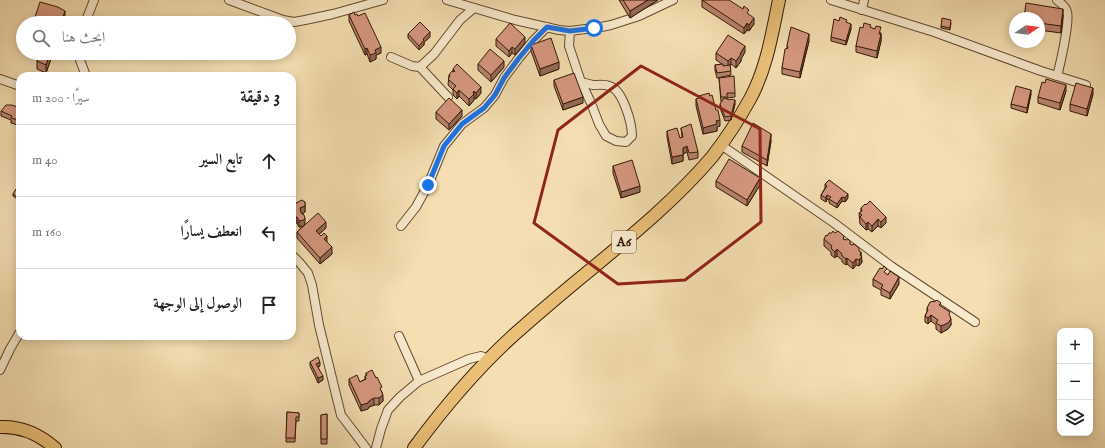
<!DOCTYPE html>
<html lang="ar">
<head>
<meta charset="utf-8">
<style>
  :root { --surface:#fff; --page:#f6f6f6; --text:#202124; --muted:#757577; --line:#e0e0e0 }
  body { margin:0; font-family:"IM FELL English",Amiri,serif; background:var(--page); color:var(--text); direction:rtl }
  .controls { position:absolute; right:12px; bottom:12px; display:grid; overflow:hidden; border-radius:8px; box-shadow:0 2px 10px #0003 }
  .controls button { width:36px; height:36px; display:grid; place-items:center; padding:0; border:0; border-bottom:1px solid var(--line); background:var(--surface); color:var(--text); font:20px sans-serif }
  .compass { position:absolute; left:1009px; top:12px; width:36px; height:36px; border-radius:50%; background:var(--surface); box-shadow:0 2px 10px #0003; rotate:77deg }
  .stop { position:absolute; width:12px; height:12px; margin:-9px; border:3px solid #1a73e8; border-radius:50%; background:#fff }
  .stop.end { background:#1a73e8; border-color:#fff; box-shadow:0 1px 4px #0008 }
  .list { margin:0; padding:0; list-style:none }
  h2 { display:flex; justify-content:space-between; align-items:center; height:52px; margin:0; padding:0 16px; font-size:17px }
  h2 small { font-size:13px; font-weight:400; color:var(--muted) }
  .list li { display:grid; grid-template-columns:26px 1fr auto; gap:12px; align-items:center; box-sizing:border-box; height:72px; padding:0 16px; border-top:1px solid var(--line) }
  .list b { display:block; font-size:15px; white-space:nowrap }
  .list em { font-size:13px; font-style:normal; color:var(--muted) }
  .icon { flex:none; width:22px; height:22px; fill:none; stroke:currentColor; stroke-width:2; stroke-linecap:round; stroke-linejoin:round }
  .map { position:relative; flex:none; width:1105px; height:448px; overflow:hidden; direction:ltr }
  .search { position:absolute; background:var(--surface); box-shadow:0 2px 10px #0003; left:16px; top:16px; width:280px; height:44px; display:flex; align-items:center; gap:10px; box-sizing:border-box; padding:0 14px; border-radius:22px; color:var(--muted); font-size:15px }
  .panel { position:absolute; background:var(--surface); box-shadow:0 2px 10px #0003; left:16px; top:72px; width:280px; height:268px; border-radius:12px; direction:rtl }
  .map>svg:first-child { display:block }
  .lines { fill:none; stroke-linecap:round; stroke-linejoin:round }
  .minor-casing { stroke:#634a30; stroke-width:10 }
  .highway-casing { stroke:#321804; stroke-width:14 }
  .minor { stroke:#f8eacd; stroke-width:8 }
  .highway { stroke:#eac079; stroke-width:12 }
  .wall { fill:#b8836e; stroke:#321804 }
  .shaded-wall { fill:#966a5a; stroke:#321804 }
  .building { fill:#d69880; stroke:#321804 }
  .route { stroke:#1a73e8; stroke-width:5 }
  .marked { fill:none; stroke:#8f2418; stroke-width:3; stroke-linejoin:round }
  .labels { text-anchor:middle; dominant-baseline:central; stroke-width:4; stroke-linejoin:round; paint-order:stroke }
  .shield { fill:#f8eacd; stroke:#6d5740; stroke-width:1 }
  .shield-label { font-size:13px; font-weight:bold; fill:#321804 }
</style>
</head>
<body>
<div class="map">
<svg width="1105" height="448" viewBox="0 0 1105 448">
  <rect width="100%" height="100%" fill="#f5dfb2"/>
  <filter id="stains"><feTurbulence type="fractalNoise" baseFrequency=".005" numOctaves="4"/><feColorMatrix values="0 0 0 0 .2 0 0 0 0 .09 0 0 0 0 .02 0 0 0 .5 -.17"/></filter>
  <radialGradient id="worn" r=".72"><stop offset=".6" stop-color="#630" stop-opacity="0"/><stop offset="1" stop-color="#630" stop-opacity=".3"/></radialGradient>
  <g class="lines">
    <defs>
      <g id="minor">
        <polyline points="229,0 283,20 294,22 305,20 333,14 383,0"/>
        <polyline points="447,0 515,20 559,30 570,31 601,27 611,25 639,16 673,0"/>
        <polyline points="831,0 934,32 1041,71 1086,85"/>
        <polyline points="862,10 864,0"/>
        <polyline points="85,23 94,0"/>
        <path d="M570,31L569,46L581,82L591,103L599,124L606,136L616,141L626,142L632,136C632,124 623,89 609,86C604,84 598,85 593,85C589,84 585,83 581,82"/>
        <polyline points="80,53 80,60 86,76"/>
        <polyline points="391,57 412,66 420,67 434,54 460,20 474,8"/>
        <polyline points="420,67 448,97"/>
        <path d="M1057,76C1060,65 1070,22 1067,12C1066,7 1061,3 1057,0"/>
        <polyline points="0,79 20,86"/>
        <polyline points="721,145 834,223 891,266 975,322"/>
        <polyline points="401,226 416,207 428,185 444,146 462,124 484,108 495,95 504,78 519,58 533,41 547,27"/>
        <polyline points="292,255 299,262 308,273 312,285 319,325 341,415 366,448"/>
        <polyline points="399,336 419,381"/>
        <polyline points="0,370 10,349 20,332"/>
        <polyline points="376,448 381,429 388,410 400,397 419,381 469,359 481,356 488,359"/>
      </g>
      <g id="highway">
        <path d="M0,427C21,426 39,434 55,448"/>
        <path d="M414,448C445,406 477,368 516,333C542,310 568,288 595,266C636,232 677,198 712,157C726,139 739,119 750,99C767,68 772,33 779,0"/>
      </g>
    </defs>
    <use href="#minor" class="minor-casing"/>
    <use href="#highway" class="highway-casing"/>
    <use href="#minor" class="minor"/>
    <use href="#highway" class="highway"/>
  </g>
  <g class="wall">
    <polygon points="619,0 658,0 630,18"/>
    <polygon points="702,0 749,15 754,24 749,31 747,30 744,34 702,7"/>
    <polygon points="349,15 355,15 381,53 376,55 376,59 370,62 367,54 365,55 349,21"/>
    <polygon points="1063,15 1061,33 1039,30 1039,18"/>
    <polygon points="847,23 851,29 846,45 831,41 831,37"/>
    <polygon points="951,23 950,30 941,28 941,26"/>
    <polygon points="863,28 871,28 881,33 881,41 877,58 856,52 856,46"/>
    <polygon points="408,34 430,37 424,42 424,45 419,50 408,38"/>
    <polygon points="496,39 525,43 515,55 512,53 509,57 496,46"/>
    <polygon points="809,41 800,78 782,74 782,68 787,49 787,45"/>
    <polygon points="531,45 559,69 540,76 531,51"/>
    <polygon points="745,52 741,59 741,61 736,68 731,64 730,65 731,75 717,78 715,70 715,65 722,64 716,60 716,53"/>
    <polygon points="39,53 53,53 46,73 37,69 37,61 40,53"/>
    <polygon points="478,64 504,67 491,82 478,70"/>
    <polygon points="453,69 481,93 476,99 474,98 474,100 469,106 459,96 457,99 453,95 453,90 448,85 449,75 453,72"/>
    <polygon points="719,78 735,93 735,97 727,98 727,99 735,104 731,120 725,121 720,108 720,104 722,102 721,102"/>
    <polygon points="554,80 583,103 563,110 554,86"/>
    <polygon points="1066,91 1060,110 1038,103 1038,97"/>
    <polygon points="1031,94 1027,113 1011,108 1011,104"/>
    <polygon points="1093,94 1087,116 1070,111 1070,104"/>
    <polygon points="699,96 720,126 717,127 717,131 703,134 696,106 696,99 699,99"/>
    <polygon points="20,108 20,117 18,125 11,123 11,120 1,116 1,111"/>
    <polygon points="436,112 462,116 449,130 436,119"/>
    <polygon points="681,128 698,152 698,158 689,160 687,152 683,154 683,161 672,164 667,137 667,131 680,138 682,137"/>
    <polygon points="771,141 767,166 742,152 742,146"/>
    <polygon points="613,166 640,192 621,198 613,173"/>
    <polygon points="716,181 760,185 747,206 716,187"/>
    <polygon points="825,184 848,198 845,202 842,201 837,208 829,203 829,200 827,199 826,202 821,199 821,195 825,188"/>
    <polygon points="20,192 20,201 13,196 13,194"/>
    <polygon points="305,202 305,212 302,214 305,224 304,225 326,228 319,234 327,242 332,254 320,264 297,238 297,232 303,226 299,227 297,223 293,203"/>
    <polygon points="861,208 886,223 881,228 878,226 872,232 868,229 866,230 860,224 859,213 861,212"/>
    <polygon points="824,239 844,239 859,251 861,256 862,262 859,266 856,265 853,269 847,264 846,265 842,262 842,260 837,256 835,258 831,255 831,252 824,246"/>
    <polygon points="887,274 899,284 890,299 881,295 881,290 873,286 873,279"/>
    <polygon points="941,307 950,317 951,325 948,329 941,333 936,329 936,325 931,321 928,324 925,322 925,316 927,312 927,308"/>
    <polygon points="310,362 320,366 318,367 323,380 318,383 310,366"/>
    <polygon points="366,373 382,392 383,401 379,405 374,405 369,407 368,409 361,411 349,385 349,379 360,382 365,379 365,376 366,375"/>
    <polygon points="287,412 299,413 299,421 296,421 295,442 286,442"/>
    <polygon points="327,414 327,444 321,444 321,415"/>
  </g>
  <g class="shaded-wall">
    <polygon points="648,0 658,0 630,18 630,11"/>
    <polygon points="1063,9 1063,15 1061,33 1061,26"/>
    <polygon points="65,11 65,19 64,23 61,23"/>
    <polygon points="754,18 754,24 749,31 749,25"/>
    <polygon points="747,23 747,30 744,34 744,28"/>
    <polygon points="851,24 851,29 846,45 846,41"/>
    <polygon points="430,32 430,37 424,42 424,45 419,50 419,46 423,39"/>
    <polygon points="809,34 809,41 800,78 800,72"/>
    <polygon points="881,34 881,41 877,58 877,51"/>
    <polygon points="525,37 525,43 515,55 515,49"/>
    <polygon points="745,46 745,52 741,59 741,61 736,68 736,61 740,54"/>
    <polygon points="381,47 381,53 376,55 376,59 370,62 370,55 375,50"/>
    <polygon points="512,47 512,53 509,57 509,51"/>
    <polygon points="367,48 367,54 365,55 365,49"/>
    <polygon points="50,53 53,53 46,73 46,65"/>
    <polygon points="731,58 731,64 728,68 728,61"/>
    <polygon points="504,61 504,67 491,82 491,75"/>
    <polygon points="559,62 559,69 540,76 540,69"/>
    <polygon points="1066,85 1066,91 1060,110 1060,103"/>
    <polygon points="481,87 481,93 476,99 476,93"/>
    <polygon points="1093,88 1093,94 1087,116 1087,109"/>
    <polygon points="459,90 459,96 457,99 457,93"/>
    <polygon points="1031,90 1031,94 1027,113 1027,108"/>
    <polygon points="474,91 474,100 469,106 469,99"/>
    <polygon points="583,97 583,103 563,110 563,104"/>
    <polygon points="735,100 735,104 731,120 731,116"/>
    <polygon points="462,110 462,116 449,130 449,124"/>
    <polygon points="20,113 20,117 18,125 18,120"/>
    <polygon points="720,120 720,126 717,127 717,131 703,134 703,128 716,121"/>
    <polygon points="771,134 771,141 767,166 767,160"/>
    <polygon points="687,146 687,152 683,154 683,148"/>
    <polygon points="683,155 683,161 672,164 672,157"/>
    <polygon points="760,178 760,185 747,206 747,200"/>
    <polygon points="640,186 640,192 621,198 621,192"/>
    <polygon points="848,194 848,198 845,202 845,198"/>
    <polygon points="827,195 827,199 826,202 826,198"/>
    <polygon points="842,197 842,201 837,208 837,204"/>
    <polygon points="305,206 305,212 300,215 300,208"/>
    <polygon points="297,217 297,223 292,224 292,218"/>
    <polygon points="886,217 886,223 881,228 881,222"/>
    <polygon points="305,218 305,224 304,226 299,227 299,221"/>
    <polygon points="878,219 878,226 872,232 872,226"/>
    <polygon points="326,222 326,228 316,237 316,231"/>
    <polygon points="868,222 868,229 866,230 866,224"/>
    <polygon points="327,236 327,243 324,239"/>
    <polygon points="332,247 332,254 320,264 320,258"/>
    <polygon points="837,249 837,256 835,258 835,252"/>
    <polygon points="861,252 862,262 859,266 860,255"/>
    <polygon points="847,258 847,264 846,265 846,259"/>
    <polygon points="856,259 856,265 853,269 853,263"/>
    <polygon points="899,277 899,284 890,299 890,293"/>
    <polygon points="931,315 931,321 928,324 928,318"/>
    <polygon points="951,319 951,325 948,329 941,333 941,326"/>
    <polygon points="320,362 320,366 316,368 316,364"/>
    <polygon points="323,376 323,380 318,383 318,378"/>
    <polygon points="383,395 383,401 379,405 379,398"/>
    <polygon points="374,398 374,405 369,407 368,409 361,411 361,405"/>
  </g>
  <g class="building">
    <polygon points="623,0 648,0 630,11"/>
    <polygon points="702,0 729,0 743,9 744,6 749,10 747,13 754,18 749,25 747,23 744,28"/>
    <polygon points="40,2 58,7 65,11 61,23 33,23"/>
    <polygon points="1026,3 1063,9 1061,26 1039,23 1039,18 1024,18"/>
    <polygon points="354,12 355,15 357,14 358,16 365,13 381,47 375,50 376,53 370,55 367,48 365,49 349,15"/>
    <polygon points="840,17 847,20 846,22 851,24 846,41 831,37 834,19 839,21"/>
    <polygon points="942,18 951,20 950,28 941,26"/>
    <polygon points="420,22 430,32 423,39 424,40 419,46 408,34"/>
    <polygon points="510,23 525,37 515,49 512,47 509,51 496,39"/>
    <polygon points="864,23 871,25 870,27 875,29 876,26 881,27 879,34 881,34 877,51 856,46 860,27 863,28"/>
    <polygon points="791,27 809,34 800,72 782,68 785,49 788,48 787,45"/>
    <polygon points="728,35 745,46 740,54 741,54 736,61 731,58 728,61 716,53"/>
    <polygon points="551,38 559,62 540,69 531,45"/>
    <polygon points="490,49 504,61 491,75 478,64"/>
    <polygon points="40,53 50,53 46,65 37,61"/>
    <polygon points="457,64 481,87 476,93 474,91 473,93 474,94 469,99 459,90 457,93 453,89 456,86 448,79 450,76 449,75 452,71 454,72 455,71 453,69"/>
    <polygon points="723,64 723,66 730,65 731,71 717,73 715,65"/>
    <polygon points="574,73 583,97 563,104 554,80"/>
    <polygon points="734,76 735,93 727,93 727,97 721,97 719,78"/>
    <polygon points="1046,79 1066,85 1060,103 1038,97 1042,82 1045,83"/>
    <polygon points="1076,83 1093,88 1087,109 1070,104"/>
    <polygon points="1016,86 1031,90 1027,108 1011,104"/>
    <polygon points="709,93 710,96 712,95 716,110 718,110 720,120 716,121 717,124 703,128 696,99 699,98 699,96"/>
    <polygon points="449,98 462,110 449,124 436,112"/>
    <polygon points="724,98 730,100 731,99 735,100 731,116 725,117 720,104"/>
    <polygon points="6,105 12,105 20,108 20,113 18,120 11,118 12,116 1,111"/>
    <polygon points="753,123 771,134 767,160 742,146"/>
    <polygon points="691,124 698,152 689,153 687,146 683,148 683,155 672,157 667,131 677,128 680,138 683,137 681,128"/>
    <polygon points="729,159 760,178 747,200 716,181"/>
    <polygon points="632,160 640,186 621,192 613,166"/>
    <polygon points="829,180 848,194 845,198 842,197 837,204 829,199 831,197 827,195 826,198 821,195 827,186 825,184"/>
    <polygon points="16,189 20,192 20,199 13,194"/>
    <polygon points="302,200 305,202 305,206 300,208 301,213 304,215 305,218 304,220 299,221 297,217 292,218 292,201 293,203 297,203 298,202"/>
    <polygon points="870,201 886,217 881,222 878,219 872,226 868,222 866,224 860,217 862,215 859,213 862,211 861,208 865,204 866,205"/>
    <polygon points="318,213 326,222 316,231 321,236 324,233 327,236 324,239 332,247 320,258 297,232"/>
    <polygon points="833,231 835,233 838,231 844,236 843,239 846,240 848,239 850,241 850,244 852,245 854,244 859,248 859,251 861,252 860,255 862,256 859,260 856,259 853,263 847,258 846,259 842,256 842,254 837,249 835,252 831,248 832,246 824,239 826,235 827,236 829,233 832,233"/>
    <polygon points="884,266 887,269 884,272 888,275 890,271 899,277 890,293 881,288 883,285 873,279 880,268 882,269"/>
    <polygon points="937,300 941,303 939,305 950,312 949,314 951,319 948,323 941,326 936,323 938,320 931,315 928,318 925,316 928,310 927,308 930,302 936,301"/>
    <polygon points="318,357 320,362 316,364 323,376 318,378 310,362"/>
    <polygon points="372,370 376,378 377,377 382,387 380,388 383,395 379,398 374,398 369,401 368,403 361,405 349,379 357,375 360,382 366,379 365,376 367,375 366,373"/>
    <polygon points="287,412 299,413 299,417 296,417 295,438 286,438"/>
    <polygon points="327,414 327,439 321,439 321,415"/>
  </g>
  <g class="lines">
    <polyline class="route" points="428,185 444,146 462,124 484,108 495,95 504,78 519,58 533,41 547,27 570,31 594,28"/>
  </g>
  <path class="marked" d="M641,66L760,129L761,222L685,280L618,284L534,223L558,130Z"/>
  <g class="labels">
    <rect class="shield" x="612" y="231" width="24" height="22" rx="3"/>
    <g class="shield-label">
      <text x="624" y="242">A6</text>
    </g>
  </g>
  <rect width="100%" height="100%" filter="url(#stains)"/>
  <rect width="100%" height="100%" fill="url(#worn)"/>
</svg>
<div class="controls">
<button>+</button>
<button>−</button>
<button><svg class="icon" aria-label="layers" viewBox="0 0 24 24"><path d="M12 4l9 5-9 5-9-5zM3 14l9 5 9-5"/></svg></button>
</div>
<svg class="compass" viewBox="-18 -18 36 36"><path d="M0-13l5 13h-10z" fill="#e53935"/><path d="M0 13l5-13h-10z" fill="#757577"/></svg>
<div class="stop" style="left:594px;top:28px"></div>
<div class="stop end" style="left:428px;top:185px"></div>
<div class="search"><svg class="icon" aria-label="search" viewBox="0 0 24 24"><circle cx="10" cy="10" r="6"/><path d="M15 15l6 6"/></svg>ابحث هنا</div>
<section class="panel">
<h2>3 دقيقة<small>سيرًا · 200 m</small></h2>
<ul class="list">
<li><svg class="icon" aria-label="ahead" viewBox="0 0 24 24"><path d="M12 20V5M6 11l6-6 6 6"/></svg><div><b>تابع السير</b></div><em>40 m</em></li>
<li><svg class="icon" aria-label="left" viewBox="0 0 24 24"><path d="M17 20v-9H6M10 6l-5 5 5 5"/></svg><div><b>انعطف يسارًا</b></div><em>160 m</em></li>
<li><svg class="icon" aria-label="arrive" viewBox="0 0 24 24"><path d="M6 21V4h12l-3 4 3 4H6"/></svg><div><b>الوصول إلى الوجهة</b></div></li>
</ul>
</section>
</div>
</body>
</html>
